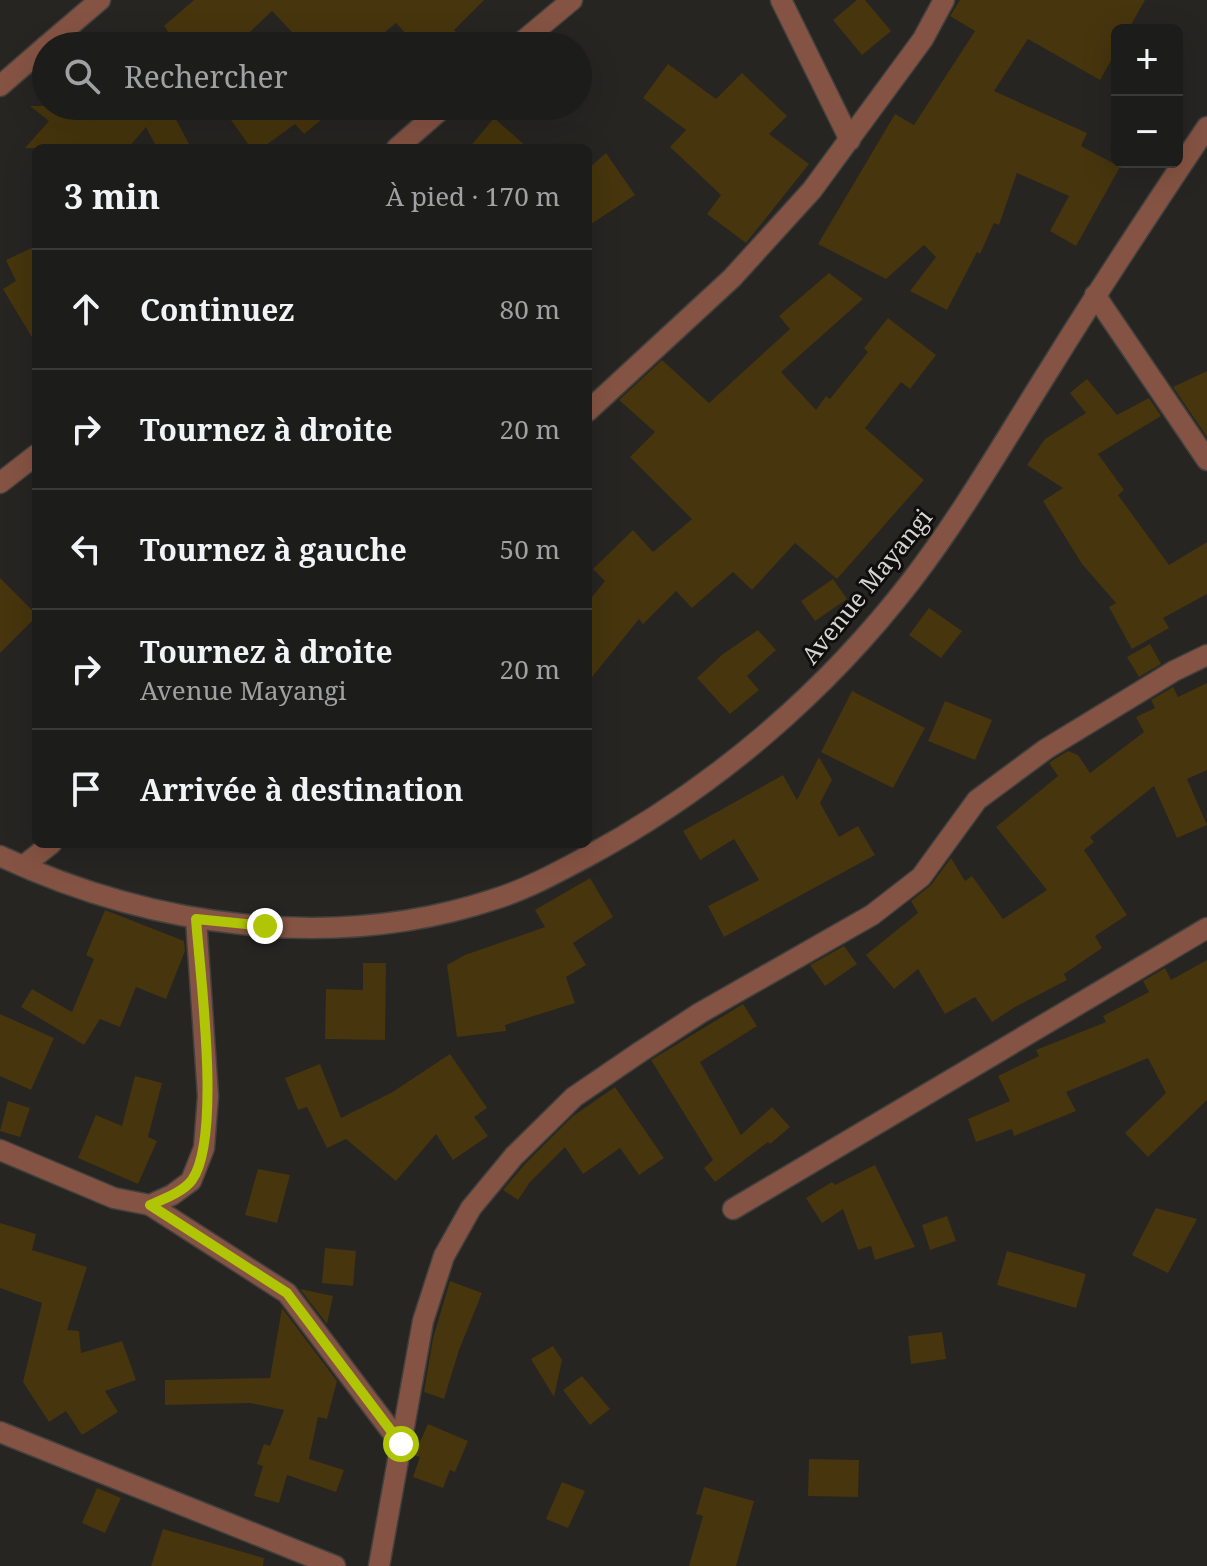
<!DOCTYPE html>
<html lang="fr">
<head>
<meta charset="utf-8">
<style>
  :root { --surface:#1c1c1a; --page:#252523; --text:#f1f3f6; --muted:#a0a1a2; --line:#3a3a39 }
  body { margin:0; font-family:"Noto Serif",serif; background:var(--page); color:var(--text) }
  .controls { position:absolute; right:24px; top:24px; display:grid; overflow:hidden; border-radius:12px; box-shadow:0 8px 32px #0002 }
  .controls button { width:72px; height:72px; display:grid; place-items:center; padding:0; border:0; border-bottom:2px solid var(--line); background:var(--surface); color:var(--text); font:40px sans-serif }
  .stop { position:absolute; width:24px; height:24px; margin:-18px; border:6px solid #afc506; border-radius:50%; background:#fff }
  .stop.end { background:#afc506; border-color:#fff; box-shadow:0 2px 8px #0008 }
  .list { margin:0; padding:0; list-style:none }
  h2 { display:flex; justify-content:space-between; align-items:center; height:104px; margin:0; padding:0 32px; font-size:34px }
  h2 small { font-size:26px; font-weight:400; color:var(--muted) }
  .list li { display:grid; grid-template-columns:52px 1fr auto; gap:24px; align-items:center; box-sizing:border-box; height:120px; padding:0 32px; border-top:2px solid var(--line) }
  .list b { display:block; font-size:30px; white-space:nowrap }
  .list p { margin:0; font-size:26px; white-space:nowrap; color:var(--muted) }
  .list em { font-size:26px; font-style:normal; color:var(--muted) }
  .icon { flex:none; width:44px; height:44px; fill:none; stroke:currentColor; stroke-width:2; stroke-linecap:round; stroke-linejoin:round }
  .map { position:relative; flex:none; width:1207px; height:1566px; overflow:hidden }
  .search { position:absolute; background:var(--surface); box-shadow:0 8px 32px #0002; left:32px; top:32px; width:560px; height:88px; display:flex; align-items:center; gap:20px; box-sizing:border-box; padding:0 28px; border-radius:44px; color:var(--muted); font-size:30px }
  .panel { position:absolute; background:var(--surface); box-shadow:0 8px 32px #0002; left:32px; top:144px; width:560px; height:704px; border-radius:12px }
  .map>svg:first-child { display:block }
  .building { fill:#46350d }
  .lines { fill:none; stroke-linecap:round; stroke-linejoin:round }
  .minor-casing { stroke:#42413e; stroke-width:23 }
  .tertiary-casing { stroke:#42413e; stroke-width:23 }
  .minor { stroke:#855343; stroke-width:20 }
  .tertiary { stroke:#855343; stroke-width:20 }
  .route { stroke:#afc506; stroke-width:10 }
  .labels { text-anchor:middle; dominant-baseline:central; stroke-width:6; stroke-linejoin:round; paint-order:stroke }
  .street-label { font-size:24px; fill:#d5d4d2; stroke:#0f0e0d }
</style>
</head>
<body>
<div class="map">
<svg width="1207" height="1566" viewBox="0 0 1207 1566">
  <rect width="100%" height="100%" fill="#262522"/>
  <g class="building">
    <polygon points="194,0 484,0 454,30 467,46 417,46 396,23 368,46 305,46 272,11 235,46 178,46 164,26"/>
    <polygon points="857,0 865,0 891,31 862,55 833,20"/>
    <polygon points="960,0 1145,0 1128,30 1117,30 1117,50 1100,80 1028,39 994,91 1087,133 1081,146 1120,167 1076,246 1050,231 1069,196 1017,173 999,225 994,223 980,254 977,252 947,310 910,291 936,257 924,245 886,279 818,244 895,114 914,125 975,31 950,16"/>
    <polygon points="668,64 716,99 742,73 787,116 769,134 809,164 746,243 707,214 721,195 670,147 686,130 643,98"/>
    <polygon points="30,106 169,106 191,148 157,148 146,127 128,148 25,148 49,121"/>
    <polygon points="221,106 338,106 304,134 295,124 262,148 251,148"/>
    <polygon points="494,118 528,148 469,148"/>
    <polygon points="606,153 635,195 588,226 588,169"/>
    <polygon points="36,246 36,344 3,289 16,281 6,260"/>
    <polygon points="829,273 863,299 781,372 816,410 826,396 830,399 868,352 864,348 888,318 936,355 910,389 901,382 865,428 924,480 837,579 795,543 752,590 733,572 692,608 676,591 643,624 639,619 588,682 588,602 605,581 593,569 633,530 653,552 692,519 630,457 655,432 619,400 662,360 709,403 790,329 779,316"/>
    <polygon points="1207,371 1207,437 1173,387"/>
    <polygon points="1087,379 1117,415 1149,398 1161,416 1098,454 1124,490 1118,495 1169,565 1207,542 1207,594 1163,618 1169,628 1132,649 1109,607 1116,603 1082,564 1043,501 1063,488 1027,465 1045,439 1086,413 1070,393"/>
    <polygon points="0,578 36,614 36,617 0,653"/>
    <polygon points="833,579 847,599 815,621 801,601"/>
    <polygon points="929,608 962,631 941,658 909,635"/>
    <polygon points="758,630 776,650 747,676 759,690 730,714 697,678 723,654"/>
    <polygon points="1150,644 1161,664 1139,677 1127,657"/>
    <polygon points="1207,683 1207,770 1187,779 1207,825 1177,838 1154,786 1090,837 1094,842 1084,850 1127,915 1095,936 1102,948 1064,974 1067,980 1015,1007 992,1022 975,997 945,1014 918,969 894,989 866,955 918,913 911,901 931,885 951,858 965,881 972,876 1003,919 1047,890 996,827 1058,776 1049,763 1053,760 1068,751 1078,755 1090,773 1144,732 1136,717 1155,708 1151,700 1173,687 1178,697"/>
    <polygon points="852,691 925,728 893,788 821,752"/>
    <polygon points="945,701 992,720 975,760 928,741"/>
    <polygon points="819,757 832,780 820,803 839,837 858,826 875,855 724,937 708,906 759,880 734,839 700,860 683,831 783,775 797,800"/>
    <polygon points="590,878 613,917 573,943 586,965 566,977 575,1003 505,1025 506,1031 457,1037 447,965 465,955 545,927 535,910"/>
    <polygon points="105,910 184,941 185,951 166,999 136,987 120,1027 100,1019 84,1045 21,1007 32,989 72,1012 94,959 86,955"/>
    <polygon points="844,946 857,964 825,986 810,965"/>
    <polygon points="1207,960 1207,1100 1148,1157 1125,1133 1166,1093 1148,1058 1066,1092 1076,1111 1014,1136 1012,1129 976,1142 968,1119 1010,1101 998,1076 1039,1056 1036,1050 1106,1022 1103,1016 1149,992 1143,981 1165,968 1171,980"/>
    <polygon points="363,963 386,963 385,1040 325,1039 326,989 363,990"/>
    <polygon points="743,1004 757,1026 700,1062 741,1135 772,1107 790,1127 770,1144 768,1142 715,1182 704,1168 713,1160 651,1060"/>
    <polygon points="0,1014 54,1038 31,1090 0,1076"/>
    <polygon points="450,1054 487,1108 474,1117 488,1136 453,1160 436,1134 396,1181 346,1139 327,1148 307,1107 298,1110 285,1078 320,1064 341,1118 391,1093"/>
    <polygon points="135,1076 162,1083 148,1137 157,1141 138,1184 78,1158 96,1115 122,1126"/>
    <polygon points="615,1087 664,1158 639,1175 620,1148 583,1174 565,1147 530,1182 518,1200 503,1190 524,1165 573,1116"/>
    <polygon points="8,1101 30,1108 20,1137 0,1131"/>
    <polygon points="875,1165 915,1247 875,1260 871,1246 858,1250 843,1209 822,1223 806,1198 832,1182 835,1185"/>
    <polygon points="258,1169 290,1175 277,1223 245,1215"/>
    <polygon points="1156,1208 1197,1219 1168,1273 1132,1255"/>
    <polygon points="947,1216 956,1241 930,1250 922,1225"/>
    <polygon points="0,1223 36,1234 32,1250 87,1267 67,1330 79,1331 81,1353 122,1341 136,1380 105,1391 118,1412 82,1435 66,1411 49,1422 23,1382 42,1303 0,1288"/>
    <polygon points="325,1248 356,1251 353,1286 322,1283"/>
    <polygon points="1007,1251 1086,1274 1076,1308 997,1285"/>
    <polygon points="450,1281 482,1293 459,1350 444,1399 424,1392 433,1338"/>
    <polygon points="300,1289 333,1296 327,1324"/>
    <polygon points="282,1308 337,1381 327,1419 318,1417 309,1459 344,1470 336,1492 287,1475 279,1503 254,1496 263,1466 257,1464 264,1444 270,1446 284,1410 250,1403 165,1405 165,1380 270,1378"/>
    <polygon points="942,1332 946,1359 911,1364 908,1336"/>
    <polygon points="553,1346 562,1360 554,1397 531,1359"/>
    <polygon points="582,1376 610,1409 590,1425 563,1390"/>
    <polygon points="428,1424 468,1441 455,1472 450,1470 443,1488 413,1477 420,1457 414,1455"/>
    <polygon points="809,1459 859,1460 858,1497 808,1496"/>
    <polygon points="562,1482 585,1491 568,1528 546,1519"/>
    <polygon points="704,1487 754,1501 736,1566 689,1566 703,1516 696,1514"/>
    <polygon points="97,1488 121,1498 105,1533 82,1523"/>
    <polygon points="163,1529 264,1558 263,1566 151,1566"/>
  </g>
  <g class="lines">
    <defs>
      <g id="minor">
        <polyline points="781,0 850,140"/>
        <polyline points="46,46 100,0"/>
        <polyline points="517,46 572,0"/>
        <polyline points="0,86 46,46"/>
        <polyline points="397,148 445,106"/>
        <polyline points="1095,295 1207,460"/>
        <polyline points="588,411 732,278 812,190 923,39 944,0"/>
        <polyline points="0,483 36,455"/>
        <polyline points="23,866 51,844"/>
        <polyline points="0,1150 114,1198 150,1205 172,1195 191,1181 204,1148 208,1096 196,919"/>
        <polyline points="150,1205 287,1293 401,1444"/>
        <polyline points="733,1209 1207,928"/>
        <polyline points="0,1432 335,1566"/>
        <polyline points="379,1566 423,1321 444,1256 471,1208 514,1156 574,1097 640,1052 700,1013 872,915 921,877 977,800 1046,749 1174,671 1207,655"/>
      </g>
      <path id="tertiary" d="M0,856C152,927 333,953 495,899C527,889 558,872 588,856C714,788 825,693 912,580C964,512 1006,438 1051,367C1101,286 1154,206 1207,127"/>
    </defs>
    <use href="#minor" class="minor-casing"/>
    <use href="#tertiary" class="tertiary-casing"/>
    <use href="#minor" class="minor"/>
    <use href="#tertiary" class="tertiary"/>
  </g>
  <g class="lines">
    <path class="route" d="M265,926L196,919C200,975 222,1137 192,1180C183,1192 164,1199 150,1205L287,1293L401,1444"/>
  </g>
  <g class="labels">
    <g class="street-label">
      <text transform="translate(866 586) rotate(-51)">Avenue Mayangi</text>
    </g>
  </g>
</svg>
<div class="controls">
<button>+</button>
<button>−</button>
</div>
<div class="stop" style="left:401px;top:1444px"></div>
<div class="stop end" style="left:265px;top:926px"></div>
<div class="search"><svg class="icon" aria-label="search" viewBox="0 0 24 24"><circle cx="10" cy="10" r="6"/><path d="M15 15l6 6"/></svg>Rechercher</div>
<section class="panel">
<h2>3 min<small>À pied · 170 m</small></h2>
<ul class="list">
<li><svg class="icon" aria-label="ahead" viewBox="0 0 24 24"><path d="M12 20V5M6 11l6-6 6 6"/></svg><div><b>Continuez</b></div><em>80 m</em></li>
<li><svg class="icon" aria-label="right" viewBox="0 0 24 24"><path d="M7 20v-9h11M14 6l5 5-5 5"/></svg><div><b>Tournez à droite</b></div><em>20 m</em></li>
<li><svg class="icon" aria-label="left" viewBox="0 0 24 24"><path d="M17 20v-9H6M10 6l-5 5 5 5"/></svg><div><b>Tournez à gauche</b></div><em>50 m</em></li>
<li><svg class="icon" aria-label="right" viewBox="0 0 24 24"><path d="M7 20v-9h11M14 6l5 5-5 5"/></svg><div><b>Tournez à droite</b><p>Avenue Mayangi</p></div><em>20 m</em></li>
<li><svg class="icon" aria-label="arrive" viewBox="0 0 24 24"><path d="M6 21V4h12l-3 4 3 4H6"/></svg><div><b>Arrivée à destination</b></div></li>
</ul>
</section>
</div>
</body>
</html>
